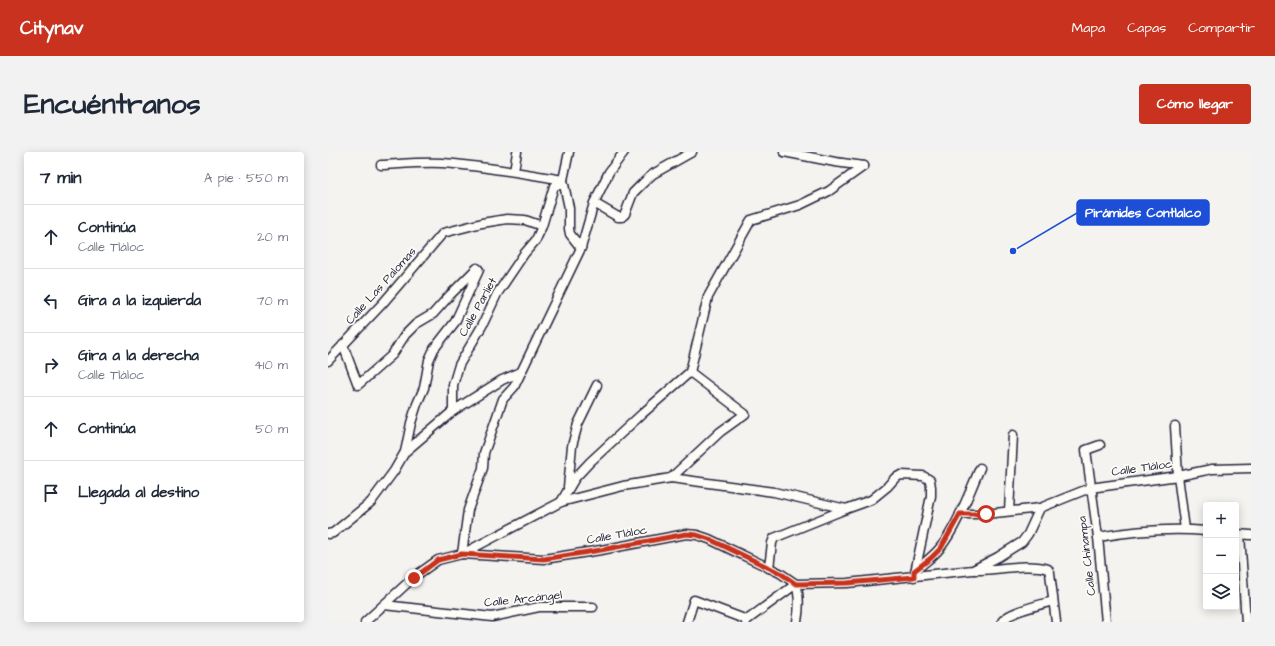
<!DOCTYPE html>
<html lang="es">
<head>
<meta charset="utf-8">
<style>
  :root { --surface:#fff; --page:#f2f2f3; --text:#1f2937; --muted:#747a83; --line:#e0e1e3; --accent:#c8321e }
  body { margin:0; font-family:"Architects Daughter",sans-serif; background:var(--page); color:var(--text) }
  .controls { position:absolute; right:12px; bottom:12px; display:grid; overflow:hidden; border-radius:4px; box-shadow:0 2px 10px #0003 }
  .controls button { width:36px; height:36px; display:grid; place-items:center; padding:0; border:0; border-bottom:1px solid var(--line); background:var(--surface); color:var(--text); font:20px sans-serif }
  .stop { position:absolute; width:12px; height:12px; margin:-9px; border:3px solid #c8321e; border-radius:50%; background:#fff }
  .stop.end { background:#c8321e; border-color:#fff; box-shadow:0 1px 4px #0008 }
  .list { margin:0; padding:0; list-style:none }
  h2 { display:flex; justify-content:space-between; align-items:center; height:52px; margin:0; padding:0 16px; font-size:17px }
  h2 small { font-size:13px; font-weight:400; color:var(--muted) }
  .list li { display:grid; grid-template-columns:26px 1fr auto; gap:12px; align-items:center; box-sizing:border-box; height:64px; padding:0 16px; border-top:1px solid var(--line) }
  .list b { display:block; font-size:15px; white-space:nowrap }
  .list p { margin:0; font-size:13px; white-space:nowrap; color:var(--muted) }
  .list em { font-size:13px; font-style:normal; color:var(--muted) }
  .icon { flex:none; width:22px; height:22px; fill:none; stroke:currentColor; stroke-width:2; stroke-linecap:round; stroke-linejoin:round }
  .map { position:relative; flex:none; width:923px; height:470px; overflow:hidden; border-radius:4px }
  header { display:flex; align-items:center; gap:24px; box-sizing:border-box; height:56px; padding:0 20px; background:var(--accent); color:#fff }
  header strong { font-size:19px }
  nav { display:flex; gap:22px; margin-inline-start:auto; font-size:14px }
  .intro { display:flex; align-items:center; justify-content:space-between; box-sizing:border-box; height:96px; padding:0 24px }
  h1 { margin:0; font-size:28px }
  .button { padding:10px 18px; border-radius:4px; background:var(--accent); color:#fff; font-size:14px; font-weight:700 }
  main { display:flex; gap:24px; padding:0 24px }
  aside { flex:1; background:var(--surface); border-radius:4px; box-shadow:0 2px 10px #0003 }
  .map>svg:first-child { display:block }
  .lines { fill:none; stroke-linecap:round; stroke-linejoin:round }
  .minor-casing { stroke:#22223b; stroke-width:11 }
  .minor { stroke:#fdfcf7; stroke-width:8 }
  .route { stroke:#c8321e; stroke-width:5 }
  .labels { text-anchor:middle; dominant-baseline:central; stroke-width:3.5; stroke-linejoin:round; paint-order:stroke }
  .street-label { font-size:12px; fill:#22223b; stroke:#fdfcf7 }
  .leader { fill:none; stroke:#1d4ed8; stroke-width:1.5 }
  .callout-dot { fill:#1d4ed8; stroke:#fdfcf7; stroke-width:1.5 }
  .callout { fill:#1d4ed8; stroke:#1d4ed8; stroke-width:1.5 }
  .callout-label { font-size:13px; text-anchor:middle; font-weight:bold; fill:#fff }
</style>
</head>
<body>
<header>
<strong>Citynav</strong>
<nav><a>Mapa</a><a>Capas</a><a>Compartir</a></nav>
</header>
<div class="intro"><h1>Encuéntranos</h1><a class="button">Cómo llegar</a></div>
<main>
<aside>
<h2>7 min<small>A pie · 550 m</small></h2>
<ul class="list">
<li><svg class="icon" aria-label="ahead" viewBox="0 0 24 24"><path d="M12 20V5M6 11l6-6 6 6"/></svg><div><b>Continúa</b><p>Calle Tláloc</p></div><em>20 m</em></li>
<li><svg class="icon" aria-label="left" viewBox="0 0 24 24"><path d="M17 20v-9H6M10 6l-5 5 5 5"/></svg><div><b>Gira a la izquierda</b></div><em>70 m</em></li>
<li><svg class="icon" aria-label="right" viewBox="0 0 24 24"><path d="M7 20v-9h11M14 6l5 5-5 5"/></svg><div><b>Gira a la derecha</b><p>Calle Tláloc</p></div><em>410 m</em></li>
<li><svg class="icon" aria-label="ahead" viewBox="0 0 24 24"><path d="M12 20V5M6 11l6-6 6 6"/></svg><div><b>Continúa</b></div><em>50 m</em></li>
<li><svg class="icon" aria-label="arrive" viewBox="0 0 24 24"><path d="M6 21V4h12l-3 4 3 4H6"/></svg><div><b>Llegada al destino</b></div></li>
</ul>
</aside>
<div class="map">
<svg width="923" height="470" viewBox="0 0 923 470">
  <rect width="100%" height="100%" fill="#f4f3ef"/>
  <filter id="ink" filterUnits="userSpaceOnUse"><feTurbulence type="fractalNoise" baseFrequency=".025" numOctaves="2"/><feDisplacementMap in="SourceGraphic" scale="8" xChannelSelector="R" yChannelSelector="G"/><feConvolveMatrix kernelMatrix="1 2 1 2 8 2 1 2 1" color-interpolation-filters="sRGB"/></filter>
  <g filter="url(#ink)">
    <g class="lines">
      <defs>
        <g id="minor">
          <polyline points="241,0 235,28 241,56 241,77 242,82 253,96"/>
          <polyline points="456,0 507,10 536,14"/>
          <path d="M53,13C73,12 94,10 114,11C155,14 195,21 235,28"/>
          <polyline points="186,19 189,0"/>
          <polyline points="266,51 290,65 294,65 297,62 305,41 315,31 325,22 364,0"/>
          <polyline points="15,193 30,233 64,203 77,183 88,172 105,162 122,143 149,116"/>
          <polyline points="0,209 55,151 115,81 154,71 179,67 197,68 214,74"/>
          <polyline points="125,259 125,233 131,213 154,174 169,142 196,102 208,88 214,74 226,34 227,33 236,33"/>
          <polyline points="847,274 850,324 857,377"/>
          <polyline points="772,293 758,298 770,385 778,470"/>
          <polyline points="77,300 83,271 89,252 96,236 101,208 106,197 127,170 151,118 150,117"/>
          <polyline points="343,326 446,340 518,357 543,348 559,335 567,326 573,323 595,324 602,328 603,335 603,344 586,425"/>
          <polyline points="240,335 244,294 250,272 269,233"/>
          <polyline points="233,350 247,326 262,310 315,261 362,220 380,145 423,68 472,53 501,39 536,14"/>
          <polyline points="681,359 685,283"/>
          <polyline points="632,362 658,362 712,356"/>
          <polyline points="0,382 5,381 43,350 66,319 77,300 125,259 174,228 193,220"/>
          <polyline points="908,382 923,383"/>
          <polyline points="912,383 918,470"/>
          <path d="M770,385C805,379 842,376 878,379"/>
          <polyline points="134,402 216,407 273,398 358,382 369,383 381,387 452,421 468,432 519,431 645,418 670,405 694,390 700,382 712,356 762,336 850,324 884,317 923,316"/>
          <polyline points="134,402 140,358 155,316 156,301 175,247 186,235 253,96 266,51 281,20 296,0"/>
          <polyline points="441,416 444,391 446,386 518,357"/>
          <path d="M648,418C668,418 702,411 720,417L722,421L728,470"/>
          <path d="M587,419C595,411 605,405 612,396C629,375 641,341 652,316"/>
          <polyline points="56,453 164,465 211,455 265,455"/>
          <polyline points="37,470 86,425 110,408 134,402 233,350 295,334 343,326 392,280 417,262 362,220"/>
          <polyline points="359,470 366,448 419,468"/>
          <path d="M418,470L419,468L468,432C472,444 471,458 469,470"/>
          <path d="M674,470C677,461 715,452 725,449"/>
        </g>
      </defs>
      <use href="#minor" class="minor-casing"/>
      <use href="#minor" class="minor"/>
    </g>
  </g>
  <g class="lines" filter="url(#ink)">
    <polyline class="route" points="86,426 110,408 134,402 216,407 273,398 358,382 369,383 381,387 452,421 468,432 519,431 586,425 586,419 603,406 613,396 632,362 658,362"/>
  </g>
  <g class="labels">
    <g class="street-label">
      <text transform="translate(53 134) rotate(-48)">Calle Las Palomas</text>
      <text transform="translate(150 155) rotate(-61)">Calle Parliet</text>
      <text transform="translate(814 316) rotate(-8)">Calle Tláloc</text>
      <text transform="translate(289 383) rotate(-10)">Calle Tláloc</text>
      <text transform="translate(759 404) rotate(-97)">Calle Chinampa</text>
      <text transform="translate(195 447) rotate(-6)">Calle Arcángel</text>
    </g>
  </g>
  <path class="leader" d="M685 99L749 61"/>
  <circle class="callout-dot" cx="685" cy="99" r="4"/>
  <rect class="callout" x="749" y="48" width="132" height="25" rx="4"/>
  <g class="callout-label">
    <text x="815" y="65">Pirámides Contlalco</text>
  </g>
</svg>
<div class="controls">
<button>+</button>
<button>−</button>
<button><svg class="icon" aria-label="layers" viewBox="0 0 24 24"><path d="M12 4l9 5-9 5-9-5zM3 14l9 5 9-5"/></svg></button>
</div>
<div class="stop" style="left:658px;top:362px"></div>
<div class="stop end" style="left:86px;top:426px"></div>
</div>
</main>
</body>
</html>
